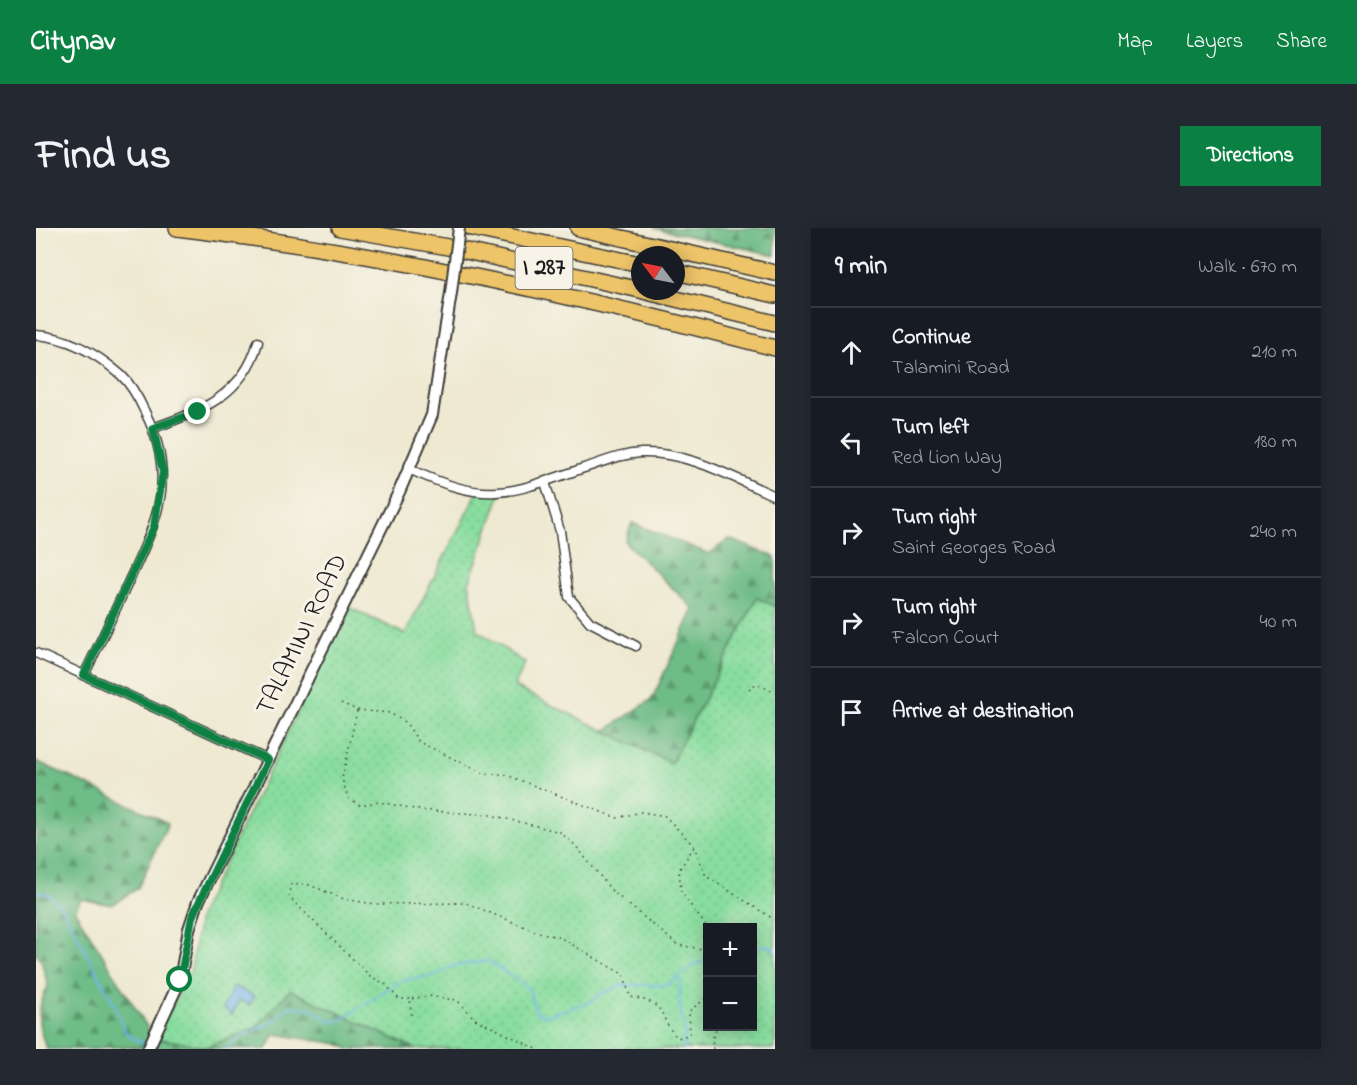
<!DOCTYPE html>
<html lang="en">
<head>
<meta charset="utf-8">
<style>
  :root { --surface:#171b24; --page:#242831; --text:#f1f3f6; --muted:#9ea1a6; --line:#363941; --accent:#0b8043 }
  body { margin:0; font-family:"Indie Flower",sans-serif; background:var(--page); color:var(--text) }
  .controls { position:absolute; right:18px; bottom:18px; display:grid; overflow:hidden; border-radius:0px; box-shadow:0 3px 15px #0003 }
  .controls button { width:54px; height:54px; display:grid; place-items:center; padding:0; border:0; border-bottom:2px solid var(--line); background:var(--surface); color:var(--text); font:30px sans-serif }
  .compass { position:absolute; left:595px; top:18px; width:54px; height:54px; border-radius:50%; background:var(--surface); box-shadow:0 3px 15px #0003; rotate:302deg }
  .stop { position:absolute; width:18px; height:18px; margin:-14px; border:4px solid #0b8043; border-radius:50%; background:#fff }
  .stop.end { background:#0b8043; border-color:#fff; box-shadow:0 2px 6px #0008 }
  .list { margin:0; padding:0; list-style:none }
  h2 { display:flex; justify-content:space-between; align-items:center; height:78px; margin:0; padding:0 24px; font-size:26px }
  h2 small { font-size:20px; font-weight:400; color:var(--muted) }
  .list li { display:grid; grid-template-columns:39px 1fr auto; gap:18px; align-items:center; box-sizing:border-box; height:90px; padding:0 24px; border-top:2px solid var(--line) }
  .list b { display:block; font-size:22px; white-space:nowrap }
  .list p { margin:0; font-size:20px; white-space:nowrap; color:var(--muted) }
  .list em { font-size:20px; font-style:normal; color:var(--muted) }
  .icon { flex:none; width:33px; height:33px; fill:none; stroke:currentColor; stroke-width:2; stroke-linecap:round; stroke-linejoin:round }
  .map { position:relative; flex:none; width:739px; height:821px; overflow:hidden; border-radius:0px }
  header { display:flex; align-items:center; gap:36px; box-sizing:border-box; height:84px; padding:0 30px; background:var(--accent); color:#fff }
  header strong { font-size:28px }
  nav { display:flex; gap:33px; margin-inline-start:auto; font-size:21px }
  .intro { display:flex; align-items:center; justify-content:space-between; box-sizing:border-box; height:144px; padding:0 36px }
  h1 { margin:0; font-size:42px }
  .button { padding:15px 27px; border-radius:0px; background:var(--accent); color:#fff; font-size:21px; font-weight:700 }
  main { display:flex; gap:36px; padding:0 36px }
  aside { flex:1; background:var(--surface); border-radius:0px; box-shadow:0 3px 15px #0003 }
  .map>svg:first-child { display:block }
  .grass { fill:url(#grass-dots); stroke:#527c5e; stroke-width:1.5; fill-rule:evenodd }
  .forest { fill:url(#forest-firs); stroke:#456c51; stroke-width:1.5 }
  .water { fill:#71b6e7; stroke:#466982; stroke-width:1.5 }
  .lines { fill:none; stroke-linecap:round; stroke-linejoin:round }
  .stream { stroke:#71b6e7; stroke-width:2 }
  .minor-casing { stroke:#3c3b37; stroke-width:11 }
  .tertiary-casing { stroke:#3c3b37; stroke-width:14 }
  .motorway-casing { stroke:#3c3b37; stroke-width:18 }
  .path { stroke:#3c3b37; stroke-width:1.5; stroke-dasharray:1.5 4.5; stroke-linecap:butt }
  .minor { stroke:#fff; stroke-width:8 }
  .tertiary { stroke:#fff; stroke-width:10 }
  .motorway { stroke:#eec469; stroke-width:15 }
  .tertiary-bridge-casing { stroke:#3c3b37; stroke-width:14; stroke-linecap:butt }
  .tertiary-bridge { stroke:#fff; stroke-width:10 }
  .route { stroke:#0b8043; stroke-width:8 }
  .labels { text-anchor:middle; dominant-baseline:central; stroke-width:6; stroke-linejoin:round; paint-order:stroke }
  .shield { fill:#f7f3e8; stroke:#5e5c59; stroke-width:1.5 }
  .shield-label { font-size:24px; font-weight:bold; fill:#1c1c1c }
  .street-label { font-size:26px; fill:#1c1c1c; stroke:#f7f3e8 }
</style>
</head>
<body>
<header>
<strong>Citynav</strong>
<nav><a>Map</a><a>Layers</a><a>Share</a></nav>
</header>
<div class="intro"><h1>Find us</h1><a class="button">Directions</a></div>
<main>
<div class="map">
<svg width="739" height="821" viewBox="0 0 739 821">
  <defs>
    <pattern id="grass-dots" width="8" height="8" patternUnits="userSpaceOnUse" patternTransform="scale(1.5)"><rect width="8" height="8" fill="#88dd9f"/><path d="M2 2h.1M6 6h.1" fill="none" stroke="#75bd88" stroke-width="1.8" stroke-linecap="round"/></pattern>
    <pattern id="forest-firs" width="22" height="20" patternUnits="userSpaceOnUse" patternTransform="scale(1.5)"><rect width="22" height="20" fill="#6ebc86"/><path d="M5 1l3.5 6h-7zM16 11l3.5 6h-7z" fill="#5a986d"/></pattern>
  </defs>
  <rect width="100%" height="100%" fill="#f7f3e8"/>
  <filter id="ink" filterUnits="userSpaceOnUse"><feTurbulence type="fractalNoise" baseFrequency=".0167" numOctaves="2"/><feDisplacementMap in="SourceGraphic" scale="12" xChannelSelector="R" yChannelSelector="G"/><feConvolveMatrix kernelMatrix="1 2 1 2 8 2 1 2 1" color-interpolation-filters="sRGB"/></filter>
  <filter id="wash" filterUnits="userSpaceOnUse"><feTurbulence type="fractalNoise" baseFrequency=".008" numOctaves="4" result="noise"/><feDisplacementMap in="SourceGraphic" scale="24" xChannelSelector="R" yChannelSelector="G"/><feGaussianBlur stdDeviation="1.35" result="paint"/><feColorMatrix in="noise" values="0 0 0 0 0 0 0 0 0 0 0 0 0 0 0 0 0 1.4 0 .05"/><feComposite in="paint" operator="in"/></filter>
  <g filter="url(#wash)">
    <rect width="100%" height="100%" fill="#eee9d0"/>
    <path class="grass" d="M442,263L465,264L433,355L441,402L489,435L478,459L635,535L721,370L739,378V821H379L255,763L221,799L171,819L118,810L155,742L163,688L312,379L369,406ZM672,700H716V798H672Z"/>
    <g class="forest">
      <polygon points="618,0 739,0 739,27"/>
      <polygon points="596,295 673,326 693,311 739,329 739,378 721,370 635,535 569,503 616,471 658,381 589,314"/>
      <path d="M0,533L132,595L102,660L76,677L45,671L39,683L118,810L171,819L221,799L254,762L379,821H313L303,816L239,806L231,821L67,819L65,821H11C0,797 0,782 12,758L5,732L0,725Z"/>
    </g>
    <polygon class="water" points="198,758 218,768 214,777 203,772 196,787 187,780"/>
    <g class="lines">
      <g class="stream">
        <polyline points="0,663 15,668 27,681 79,778 88,802 95,809 108,815"/>
        <polyline points="716,720 730,717 739,721"/>
        <polyline points="644,750 643,775 649,803 648,821"/>
        <polyline points="190,821 206,808 235,795 254,778 276,781 294,794 305,792 364,753 401,747 417,738 452,733 493,760 500,784 509,788 554,774 571,762 576,763 584,757 632,757 661,735 672,733"/>
      </g>
    </g>
  </g>
  <g filter="url(#ink)">
    <g class="lines">
      <defs>
        <g id="minor">
          <path d="M0,107C33,109 60,125 85,147C96,157 103,171 109,184C143,251 120,295 91,357C77,387 63,417 48,447"/>
          <path d="M117,200C165,183 208,167 222,114"/>
          <path d="M373,241C452,277 470,267 548,240C567,234 585,226 605,225C652,223 697,250 739,268"/>
          <polyline points="509,254 524,303 533,369 554,394 600,418"/>
          <polyline points="0,425 232,532"/>
        </g>
        <polyline id="tertiary" points="112,821 144,752 153,701 162,674 363,264 396,187 415,65"/>
        <g id="motorway">
          <path d="M141,0C344,24 542,68 739,120"/>
          <polyline points="304,0 412,19 604,62"/>
          <polyline points="435,0 604,36"/>
          <polyline points="542,0 739,45"/>
          <polyline points="640,44 739,67"/>
          <polyline points="607,63 739,95"/>
        </g>
      </defs>
      <use href="#minor" class="minor-casing"/>
      <use href="#tertiary" class="tertiary-casing"/>
      <use href="#motorway" class="motorway-casing"/>
      <g class="path">
        <polyline points="713,461 720,456 739,464"/>
        <polyline points="305,475 321,482 354,485 370,495 383,514 449,546 468,546 581,590 605,584 629,588 658,618 670,648 739,692"/>
        <polyline points="321,483 306,551 312,570 324,577 343,574 383,582 455,587 524,604 539,617 576,663 642,717 672,722"/>
        <polyline points="658,619 643,642 645,664 672,701"/>
        <path d="M374,771H363L349,756L334,748L253,669L254,657L271,656L308,671L339,676L430,675L499,703L525,710L588,747L594,769C635,775 620,789 642,810L654,806L653,783L672,769"/>
        <polyline points="375,787 374,771 392,768 421,772 439,791 501,821"/>
        <polyline points="677,821 676,811 682,798"/>
      </g>
      <use href="#minor" class="minor"/>
      <use href="#tertiary" class="tertiary"/>
      <use href="#motorway" class="motorway"/>
      <defs>
        <polyline id="tertiary-bridge" points="415,65 423,0"/>
      </defs>
      <use href="#tertiary-bridge" class="tertiary-bridge-casing"/>
      <use href="#tertiary-bridge" class="tertiary-bridge"/>
    </g>
  </g>
  <g class="lines" filter="url(#ink)">
    <polyline class="route" points="144,752 156,689 232,532 48,447 118,299 127,244 117,200 162,184"/>
  </g>
  <g class="labels">
    <rect class="shield" x="479.5" y="19" width="57" height="42" rx="4.5"/>
    <g class="shield-label">
      <text x="508" y="40">I 287</text>
    </g>
    <g class="street-label">
      <text transform="translate(267 407) rotate(-64)">TALAMINI ROAD</text>
    </g>
  </g>
</svg>
<div class="controls">
<button>+</button>
<button>−</button>
</div>
<svg class="compass" viewBox="-18 -18 36 36"><path d="M0-13l5 13h-10z" fill="#e53935"/><path d="M0 13l5-13h-10z" fill="#9ea1a6"/></svg>
<div class="stop" style="left:144px;top:752px"></div>
<div class="stop end" style="left:162px;top:184px"></div>
</div>
<aside>
<h2>9 min<small>Walk · 670 m</small></h2>
<ul class="list">
<li><svg class="icon" aria-label="ahead" viewBox="0 0 24 24"><path d="M12 20V5M6 11l6-6 6 6"/></svg><div><b>Continue</b><p>Talamini Road</p></div><em>210 m</em></li>
<li><svg class="icon" aria-label="left" viewBox="0 0 24 24"><path d="M17 20v-9H6M10 6l-5 5 5 5"/></svg><div><b>Turn left</b><p>Red Lion Way</p></div><em>180 m</em></li>
<li><svg class="icon" aria-label="right" viewBox="0 0 24 24"><path d="M7 20v-9h11M14 6l5 5-5 5"/></svg><div><b>Turn right</b><p>Saint Georges Road</p></div><em>240 m</em></li>
<li><svg class="icon" aria-label="right" viewBox="0 0 24 24"><path d="M7 20v-9h11M14 6l5 5-5 5"/></svg><div><b>Turn right</b><p>Falcon Court</p></div><em>40 m</em></li>
<li><svg class="icon" aria-label="arrive" viewBox="0 0 24 24"><path d="M6 21V4h12l-3 4 3 4H6"/></svg><div><b>Arrive at destination</b></div></li>
</ul>
</aside>
</main>
</body>
</html>
